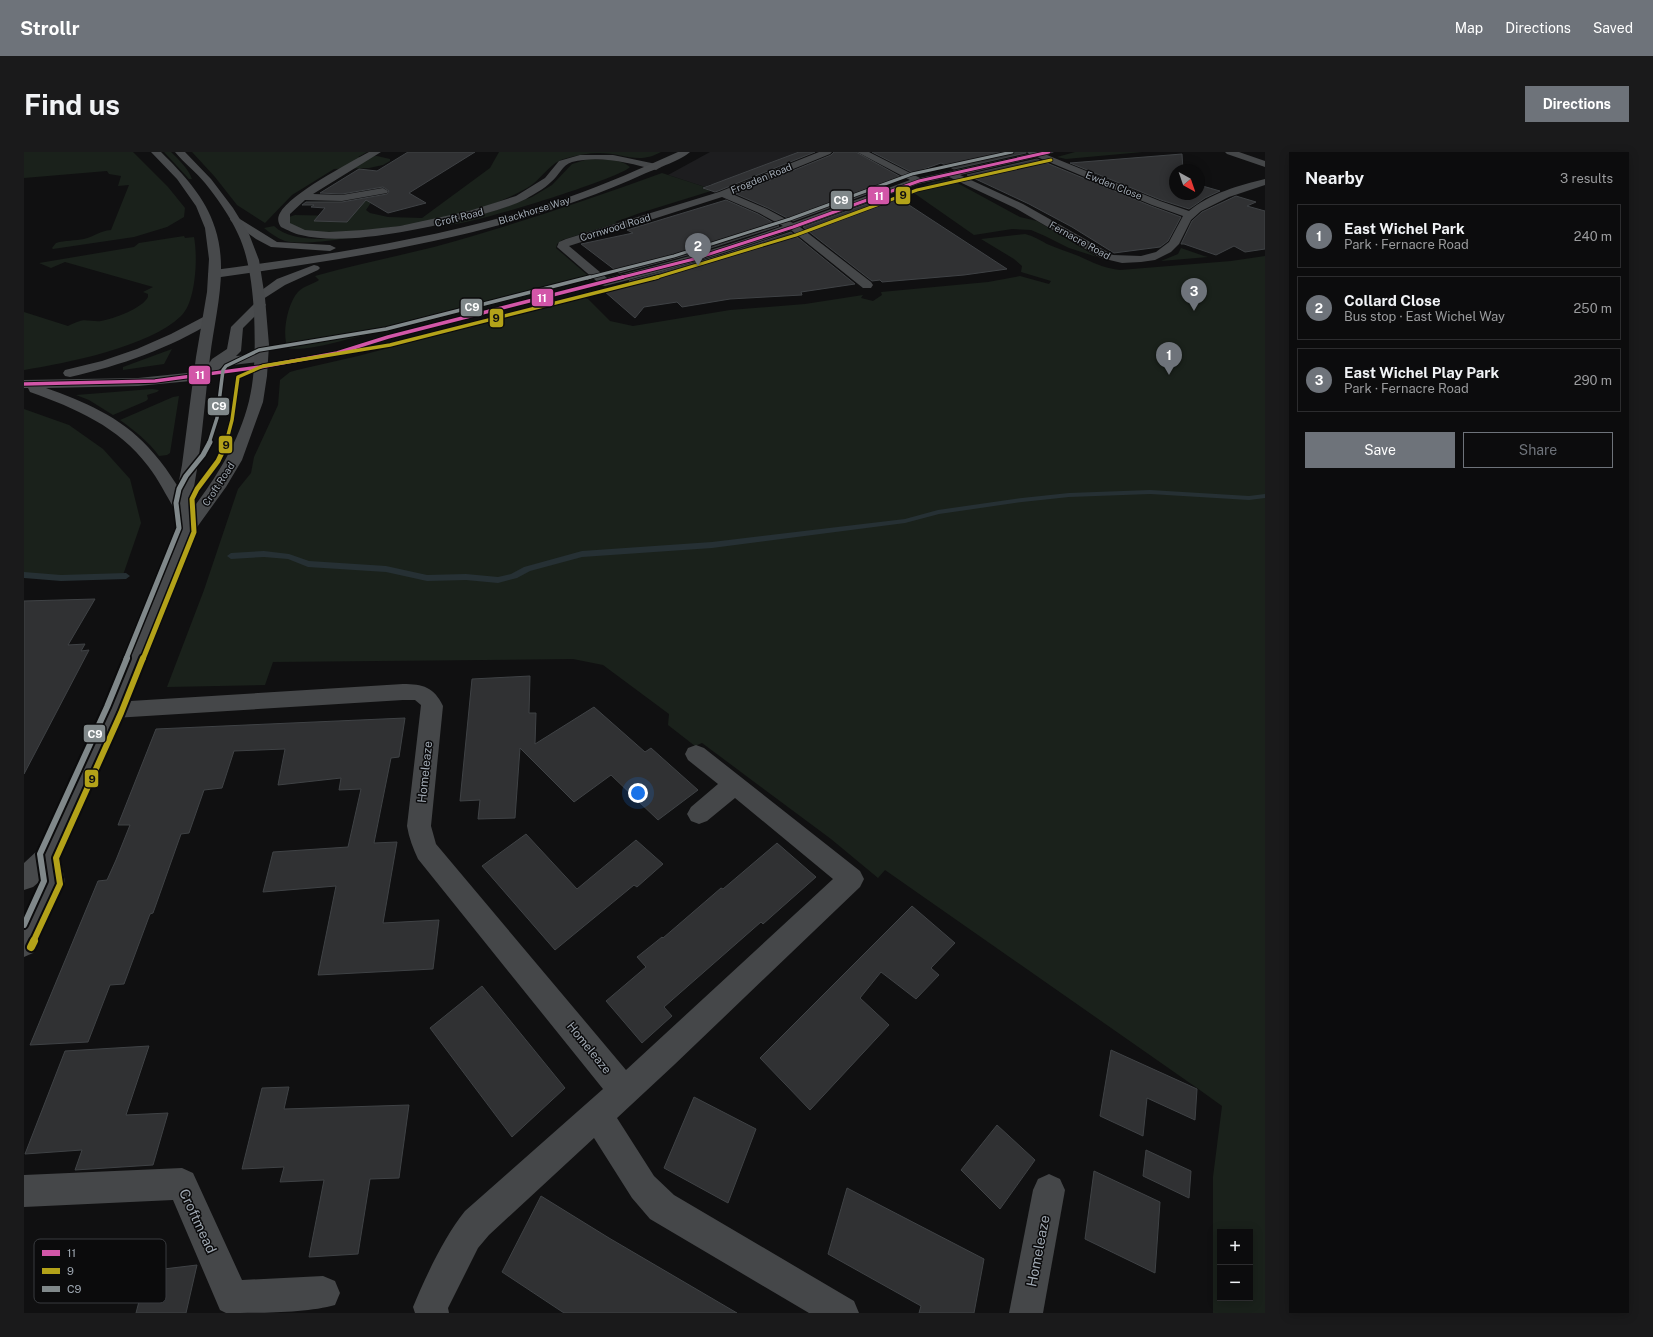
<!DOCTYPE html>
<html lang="en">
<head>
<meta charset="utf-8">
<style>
  :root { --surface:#0c0c0d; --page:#1a1a1b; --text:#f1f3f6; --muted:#9a9b9d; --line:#2c2c2e; --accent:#6e737a }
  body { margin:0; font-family:"Public Sans",sans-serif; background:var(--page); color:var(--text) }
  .controls { position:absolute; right:12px; bottom:12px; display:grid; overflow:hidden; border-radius:0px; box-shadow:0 2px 10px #0003 }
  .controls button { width:36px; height:36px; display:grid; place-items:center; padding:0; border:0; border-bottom:1px solid var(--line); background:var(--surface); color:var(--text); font:20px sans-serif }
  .compass { position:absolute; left:1145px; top:12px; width:36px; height:36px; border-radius:50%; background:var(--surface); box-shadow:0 2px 10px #0003; rotate:140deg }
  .you { position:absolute; left:614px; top:641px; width:14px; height:14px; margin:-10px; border:3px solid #fff; border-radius:50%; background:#1a73e8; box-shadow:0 0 0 6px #1a73e833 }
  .badge { display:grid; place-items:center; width:26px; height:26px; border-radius:50%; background:var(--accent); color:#fff; font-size:13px; font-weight:700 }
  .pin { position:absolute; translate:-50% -33px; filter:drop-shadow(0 1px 2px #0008) }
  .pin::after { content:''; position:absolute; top:21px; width:14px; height:12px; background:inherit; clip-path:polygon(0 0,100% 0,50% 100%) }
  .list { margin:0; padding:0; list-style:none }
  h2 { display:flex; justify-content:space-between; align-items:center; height:52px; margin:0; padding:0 16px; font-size:17px }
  h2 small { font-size:13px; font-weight:400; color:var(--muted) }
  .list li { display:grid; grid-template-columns:26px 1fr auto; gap:12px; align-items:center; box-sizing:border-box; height:64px; margin:0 8px 8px; padding:0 8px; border:1px solid var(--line); border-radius:0px }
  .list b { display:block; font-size:15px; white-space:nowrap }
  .list p { margin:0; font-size:13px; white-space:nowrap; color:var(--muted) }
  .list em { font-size:13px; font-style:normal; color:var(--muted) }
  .actions { display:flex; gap:8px; padding:12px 16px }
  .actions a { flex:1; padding:9px 0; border:1px solid var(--accent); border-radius:0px; text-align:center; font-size:14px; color:var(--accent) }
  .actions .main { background:var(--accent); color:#fff }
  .map { position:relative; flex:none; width:1241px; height:1161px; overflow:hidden; border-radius:0px }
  header { display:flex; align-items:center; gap:24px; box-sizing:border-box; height:56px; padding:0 20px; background:var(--accent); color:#fff }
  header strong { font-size:19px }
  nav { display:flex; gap:22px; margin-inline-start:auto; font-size:14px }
  .intro { display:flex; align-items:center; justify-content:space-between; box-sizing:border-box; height:96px; padding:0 24px }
  h1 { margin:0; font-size:28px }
  .button { padding:10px 18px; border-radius:0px; background:var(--accent); color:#fff; font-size:14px; font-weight:700 }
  main { display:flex; gap:24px; padding:0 24px }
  aside { flex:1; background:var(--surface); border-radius:0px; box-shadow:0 2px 10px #0003 }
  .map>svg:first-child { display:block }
  .built { fill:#1d1d1f }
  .green { fill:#1a211b; fill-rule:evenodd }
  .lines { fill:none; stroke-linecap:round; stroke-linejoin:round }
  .stream { fill:#263034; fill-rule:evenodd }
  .building { fill:#303133; stroke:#3f4245 }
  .street { fill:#454749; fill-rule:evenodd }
  .secondary { fill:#494b4d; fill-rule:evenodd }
  .primary { fill:#47494b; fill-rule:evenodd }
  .bus-1-far1-casing { stroke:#0b0b0c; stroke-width:4.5 }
  .bus-1-casing { stroke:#0b0b0c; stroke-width:5.5 }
  .bus-2-far4-casing { stroke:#0b0b0c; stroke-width:4.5 }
  .bus-2-far3-casing { stroke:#0b0b0c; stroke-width:5.5 }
  .bus-2-far2-casing { stroke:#0b0b0c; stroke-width:8 }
  .bus-2-far1-casing { stroke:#0b0b0c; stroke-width:10 }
  .bus-2-casing { stroke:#0b0b0c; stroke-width:12 }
  .bus-3-far3-casing { stroke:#0b0b0c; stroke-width:4.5 }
  .bus-3-far2-casing { stroke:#0b0b0c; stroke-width:5.5 }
  .bus-3-far1-casing { stroke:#0b0b0c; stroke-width:8 }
  .bus-3-casing { stroke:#0b0b0c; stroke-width:10 }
  .bus-1-far1 { stroke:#d256a8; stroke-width:3 }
  .bus-1 { stroke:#d256a8; stroke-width:3.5 }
  .bus-2-far4 { stroke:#b3a219; stroke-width:3 }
  .bus-2-far3 { stroke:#b3a219; stroke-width:3.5 }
  .bus-2-far2 { stroke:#b3a219; stroke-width:5 }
  .bus-2-far1 { stroke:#b3a219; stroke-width:6 }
  .bus-2 { stroke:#b3a219; stroke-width:8 }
  .bus-3-far3 { stroke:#80888a; stroke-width:3 }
  .bus-3-far2 { stroke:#80888a; stroke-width:3.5 }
  .bus-3-far1 { stroke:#80888a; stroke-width:5 }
  .bus-3 { stroke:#80888a; stroke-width:6 }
  .labels { text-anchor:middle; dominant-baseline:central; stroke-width:3; stroke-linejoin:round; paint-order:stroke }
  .far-street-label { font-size:10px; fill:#a0a9b3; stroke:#0b0b0c }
  .street-label { font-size:12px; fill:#a0a9b3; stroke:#0b0b0c }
  .near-street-label { font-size:14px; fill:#a0a9b3; stroke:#0b0b0c }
  .key { fill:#0b0b0c; stroke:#383a3e; stroke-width:1 }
  .key-label { font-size:11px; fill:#a0a9b3 }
  .line-badge { stroke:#0b0b0c; stroke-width:1.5 }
  .badge-label { font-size:11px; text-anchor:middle; font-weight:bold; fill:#fff }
  .pale-badge-label { font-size:11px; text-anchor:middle; font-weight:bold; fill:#111 }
</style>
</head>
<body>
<header>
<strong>Strollr</strong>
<nav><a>Map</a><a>Directions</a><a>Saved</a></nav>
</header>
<div class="intro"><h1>Find us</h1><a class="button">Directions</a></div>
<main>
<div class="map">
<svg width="1241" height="1161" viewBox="0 0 1241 1161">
  <rect width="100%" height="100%" fill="#101011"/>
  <polygon class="built" points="686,0 785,0 697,36 687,32 681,35 644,23"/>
  <g class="green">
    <path d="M0,0H109L144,35L161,56L160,65L143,75L110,85L29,97L28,96L32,91C41,88 51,89 60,87C72,84 75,79 87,78L105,33L94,34L97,24L85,22L83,19L0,26Z"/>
    <path d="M140,0H147C155,8 164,16 168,27H165Z"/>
    <polygon points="168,0 343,0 334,5 353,4 366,7 366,9 359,13 345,16 310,17 268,43 241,71 213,53 191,25"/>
    <path d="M475,0H637C614,13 600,1 575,1C565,1 553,3 543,6C525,10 519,27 503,36C484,47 462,55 441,61C400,71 349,80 307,80C300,80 292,82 286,80C278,78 270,75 264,69L265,65L271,63L317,64L341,48L348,49L342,58L346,61L364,65L398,66L466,16Z"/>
    <polygon points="1051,0 1119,0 1042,7 1033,5"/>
    <path d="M564,7C577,8 596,6 606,15C595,27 435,77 419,73L473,58L508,45L528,33L548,12Z"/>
    <path d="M638,21L681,35L678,36L687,39L616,61L591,70L593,71L538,88L533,92L532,96L568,127C490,147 412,168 333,185C316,189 280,200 264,196C257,183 264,149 275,139C280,134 289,132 295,128L291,124C330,113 370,105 410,95C487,74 563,48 638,21Z"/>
    <polygon points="926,27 996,65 1013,69 1073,105 1045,96 1021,84 1007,78 988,77 950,83 887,39 909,30"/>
    <path d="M250,74C269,93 316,86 341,84C322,86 278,94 261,89C253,86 246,81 240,76Z"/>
    <path d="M1001,82C1009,84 1016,88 1023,92C1036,98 1049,101 1061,107C1074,113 1081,116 1096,118L1207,109L1241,104V1161H1189V1025L1198,954L1173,936L861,718L854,726L807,687L678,591L671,594L644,573L645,562L579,513L549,507L249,510L241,533L143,535L180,438L214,337L227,321L230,305L254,253L256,228L266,220L273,218L334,204L559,145L564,147L586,169L609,174L706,158L781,152L839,143L837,146L849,149L858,143L857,140L964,130L996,124L1025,132L1027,129L997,120L998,114L990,107L957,87ZM1196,1080H1226V1146H1196Z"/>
    <path d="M160,84L161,86L170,85C174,105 172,150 157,164C125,195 43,211 0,218V160L44,174C48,172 52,170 56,169C60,167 71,170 77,169C89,167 119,156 124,145V142L119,140L129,135L41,110L27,116L15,111L110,95L115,91Z"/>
    <polygon points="1157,96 1180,104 1184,105 1137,109 1154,102"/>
    <polygon points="148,197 140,212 99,218 99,215"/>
    <polygon points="128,237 135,238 133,240 123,243 124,247 122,249 89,263 65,248 52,243"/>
    <path d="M155,244L146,301L143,303L135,304C124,289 111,279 96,268L149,245Z"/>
    <polygon points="0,257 45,273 79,297 106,327 117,371 99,423 0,424"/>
  </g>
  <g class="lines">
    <g class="stream">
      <polygon points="1126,338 1225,344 1241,342 1241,346 1225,348 1126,342 1045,345 998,350 915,362 881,371 688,396 558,405 506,419 493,426 474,431 442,428 403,429 362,420 284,415 264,407 240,405 207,407 203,404 207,401 240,399 265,402 285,409 362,414 403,423 442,422 474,425 487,422 500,415 558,399 688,390 881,367 914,358 998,346 1045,341"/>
      <polygon points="0,420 37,423 102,421 106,424 102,427 37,429 0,426"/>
    </g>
  </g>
  <g class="building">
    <polygon points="384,0 451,0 385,41 402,51 364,61 342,48 323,70 290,69 301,56 287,55 290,53 278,53 282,50 318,50 363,42 365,39 359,35 318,42 296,41 335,17 353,19"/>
    <polygon points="775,0 791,0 694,39 691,40 679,36"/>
    <polygon points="810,0 832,0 877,25 840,38 848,40 769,69 744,56 712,42 807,3"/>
    <polygon points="848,0 1002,0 1002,1 930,17 917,11 889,21"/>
    <polygon points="1158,2 1159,18 1151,18 1151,25 1147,25 1151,26 1151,42 1175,42 1175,33 1196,39 1181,46 1165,57 1137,48 1046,11"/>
    <polygon points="1013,7 1127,54 1157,65 1144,89 1136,95 1090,101 1048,75 1005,52 943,23"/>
    <polygon points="1212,44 1232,50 1223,54 1241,59 1241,97 1221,100 1210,94 1192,103 1160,92 1157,92 1168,69 1178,60"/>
    <polygon points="862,45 885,53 983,117 940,123 858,130 856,128 848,129 779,75"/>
    <polygon points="702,48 734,62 755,74 671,101 595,121 557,92 609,81 603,78"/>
    <polygon points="767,80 831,132 777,140 778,143 706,147 658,155 653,150 620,155 611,166 580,139 609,132 605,129 698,103"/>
    <polygon points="71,447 44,493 61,492 57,499 65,498 0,622 0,449"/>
    <polygon points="506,524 505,561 512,561 511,592 570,555 621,600 627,596 674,638 634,668 587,623 550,650 496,596 491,666 454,667 456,648 436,649 448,527"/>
    <polygon points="381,566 375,605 367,606 350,691 373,690 359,771 415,768 409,817 294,823 312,734 239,740 249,700 324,695 337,637 315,638 317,626 254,633 261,597 210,599 198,636 180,638 165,681 157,682 129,761 126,762 100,832 86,833 64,890 6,893 74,729 83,728 92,708 106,673 94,673 132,577"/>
    <polygon points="502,682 553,737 612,688 639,712 613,735 610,733 531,798 458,714"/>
    <polygon points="753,691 792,725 739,772 737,770 640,855 648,864 618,891 582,849 622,815 613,805 638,785 639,786 697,736 699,737"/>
    <polygon points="888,754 931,791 907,816 915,823 892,847 857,820 836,846 865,873 786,958 736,906"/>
    <polygon points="458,834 541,936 488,985 406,876"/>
    <polygon points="125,894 102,963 144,961 129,1013 51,1018 58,998 1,1002 41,899"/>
    <polygon points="1087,898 1173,937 1171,968 1123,946 1119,984 1076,964"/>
    <polygon points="265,935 260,957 385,953 375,1026 346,1027 334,1102 285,1105 300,1028 256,1030 260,1015 218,1017 238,936"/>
    <polygon points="670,945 732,977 704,1051 640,1016"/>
    <polygon points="973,973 1011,1008 976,1057 937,1018"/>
    <polygon points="1122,998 1167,1019 1165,1046 1119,1024"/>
    <polygon points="1070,1019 1136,1050 1131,1121 1061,1087"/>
    <polygon points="823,1036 960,1107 950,1161 895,1161 897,1154 804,1102"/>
    <polygon points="517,1044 585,1086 713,1161 540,1161 478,1120"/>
    <polygon points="173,1113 162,1161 112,1161 123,1119"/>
  </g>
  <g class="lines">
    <g class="street">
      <path d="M345,0H357L289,42L318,43L359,36L364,39L363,41L318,49L281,48L266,62V71L281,78L305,80L339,78L376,74L445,59L492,44L521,26L535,9L556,3H589L632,12L637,15L632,18C605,11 576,3 548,10C538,13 535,24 527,30C520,37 510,42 502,47C482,57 457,63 435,68C392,78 320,94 277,83C270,82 264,78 257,75C254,71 253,66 256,61C266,42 325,11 345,0Z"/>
      <path d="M795,0H808L806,2L708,42L743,57L769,71L886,28L833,0H845L896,26L1005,2L1003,0H1030L1023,3L1136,49L1165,59C1185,42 1215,33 1241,27V33L1205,45L1177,59L1167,68L1155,92L1147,100L1131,108L1117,110L1098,111L1077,106L991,56L925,25L894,32L776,75L847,130L849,133L847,136H839L767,78C706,101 644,118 581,134L577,133L533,95L535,90L542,87L695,40ZM1013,5L1128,53L1159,64L1145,90L1132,100L1117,104L1089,103L999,52L936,23ZM698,45L735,61L759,74C701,95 643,111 583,126L545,94Z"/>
      <polygon points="1201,0 1215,0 1241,9 1241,15 1203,2"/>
      <path d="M379,532C399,532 410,535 419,554L407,674L412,692L602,918L809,727L711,646L683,669L675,672L667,669L663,662L667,655L694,632L664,608L661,602L664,596L672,593L680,596L836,719L840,727L836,735L650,913L593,966L630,1024L650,1043L830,1149L835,1161H785L626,1067L608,1046L570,986L465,1083L454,1096L424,1156L425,1161H391L389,1155C401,1126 421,1083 441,1059L579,937L394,707C389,696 385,686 383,674L397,553L391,548H379L90,566L82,564L79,558L82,552L90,550Z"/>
      <path d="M158,1016L169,1021L218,1128L299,1124L311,1129L316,1141L311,1153C284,1161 233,1161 202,1161L196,1158L149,1048L0,1055V1023Z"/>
      <polygon points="1025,1022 1036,1027 1041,1038 1019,1161 985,1161 1009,1038 1014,1027"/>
    </g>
    <g class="secondary">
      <path d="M654,0H666C659,7 632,17 622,21C488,83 335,105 190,126L186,124L184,122L186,120L190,118C310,102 430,84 545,45C582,32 618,16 654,0Z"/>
      <polygon points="211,64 253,90 306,93 312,96 306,99 247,95 232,87 207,69 206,67 207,65"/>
      <path d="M290,113L294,114L296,116L294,118L261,133L236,149L240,150L242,153L219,176L217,199L212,204L237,202L242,203L244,206L242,209L200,214L182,227L177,228L114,234L22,236C59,249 97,265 124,295C141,313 154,334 166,355L164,359L158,360L152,359C142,344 135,328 124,314C95,275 51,256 6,240L4,236H0V228L114,226L173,220L186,210L188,207L203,197L207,175L232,150H235L231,149L229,146L231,143L253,127Z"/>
      <path d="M185,162L190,163L191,166L190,169C144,197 98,213 46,225L41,224L39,221L41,218L78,209L113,197L147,182Z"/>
    </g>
    <path class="primary" d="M127,0H137C159,22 182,46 191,76C205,118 191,163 186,205C180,255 177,306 166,355L167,359C192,326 215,290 225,249C232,220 231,189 230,159C228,133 225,105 214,82C206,64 193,46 181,31C172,20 160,11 151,0H161L187,27L209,56L225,82L235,108L241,146L245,193L243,224L239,250L218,308L202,335L171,378L101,558L36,705L41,730L9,801L0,805V763L15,730L9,735L0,738V711L15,697L79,558L154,377L150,355L158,313L172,205L183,140L185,107L181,76L172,54L153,27Z"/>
    <defs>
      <polyline id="bus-1-far1" points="595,126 670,107 769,75 895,29 1025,0"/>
      <polyline id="bus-1" points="0,232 131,229 236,215 313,201 364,185 599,125"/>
      <polyline id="bus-2-far4" points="630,126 772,83 893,38 1027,8"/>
      <polyline id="bus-2-far3" points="202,291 208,268 214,225 239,214 366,193 634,125"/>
      <polyline id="bus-2-far2" points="119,507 170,380 168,347 173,337 194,309 203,290"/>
      <polyline id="bus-2-far1" points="9,790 36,732 32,706 97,561 119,506"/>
      <polyline id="bus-2" points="7,795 10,789"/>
      <polyline id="bus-3-far3" points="563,126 650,104 766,67 888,22 988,0"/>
      <polyline id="bus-3-far2" points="185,291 193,266 199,218 202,214 235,198 362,177 566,125"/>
      <polyline id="bus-3-far1" points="102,507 155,376 152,351 155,337 162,324 179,303 186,290"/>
      <polyline id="bus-3" points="0,773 20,729 16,702 83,555 103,506"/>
    </defs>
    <use href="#bus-1-far1" class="bus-1-far1-casing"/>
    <use href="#bus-1" class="bus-1-casing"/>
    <use href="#bus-2-far4" class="bus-2-far4-casing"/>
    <use href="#bus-2-far3" class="bus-2-far3-casing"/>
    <use href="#bus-2-far2" class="bus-2-far2-casing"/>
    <use href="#bus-2-far1" class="bus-2-far1-casing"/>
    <use href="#bus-2" class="bus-2-casing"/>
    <use href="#bus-3-far3" class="bus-3-far3-casing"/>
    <use href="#bus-3-far2" class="bus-3-far2-casing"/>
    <use href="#bus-3-far1" class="bus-3-far1-casing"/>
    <use href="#bus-3" class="bus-3-casing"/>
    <use href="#bus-1-far1" class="bus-1-far1"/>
    <use href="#bus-1" class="bus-1"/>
    <use href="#bus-2-far4" class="bus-2-far4"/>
    <use href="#bus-2-far3" class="bus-2-far3"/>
    <use href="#bus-2-far2" class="bus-2-far2"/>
    <use href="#bus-2-far1" class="bus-2-far1"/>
    <use href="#bus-2" class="bus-2"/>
    <use href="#bus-3-far3" class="bus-3-far3"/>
    <use href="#bus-3-far2" class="bus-3-far2"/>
    <use href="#bus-3-far1" class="bus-3-far1"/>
    <use href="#bus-3" class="bus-3"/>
  </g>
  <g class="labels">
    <g class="far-street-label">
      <text transform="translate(737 26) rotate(-22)">Frogden Road</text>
      <text transform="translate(1090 33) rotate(22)">Ewden Close</text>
      <text transform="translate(510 58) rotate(-17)">Blackhorse Way</text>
      <text transform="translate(435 65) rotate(-14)">Croft Road</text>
      <text transform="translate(591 75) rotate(-17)">Cornwood Road</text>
      <text transform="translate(1056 88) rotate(29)">Fernacre Road</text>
      <text transform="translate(194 332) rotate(-57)">Croft Road</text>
    </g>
    <g class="street-label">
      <text transform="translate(401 620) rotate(-84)">Homeleaze</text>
      <text transform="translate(565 896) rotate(51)">Homeleaze</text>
    </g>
    <g class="near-street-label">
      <text transform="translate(174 1069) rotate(65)">Croftmead</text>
      <text transform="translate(1014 1099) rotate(-79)">Homeleaze</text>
    </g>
  </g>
  <rect x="10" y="1087" width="132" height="64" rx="6" class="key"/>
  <rect x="18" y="1098" width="18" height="6" fill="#d256a8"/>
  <rect x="18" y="1116" width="18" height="6" fill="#b3a219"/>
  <rect x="18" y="1134" width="18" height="6" fill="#80888a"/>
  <g class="key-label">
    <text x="43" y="1105">11</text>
    <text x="43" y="1123">9</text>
    <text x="43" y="1141">C9</text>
  </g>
  <g class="line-badge">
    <rect x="871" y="34" width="16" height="19" rx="4" fill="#b3a219"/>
    <rect x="843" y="34" width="23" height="19" rx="4" fill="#d256a8"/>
    <rect x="806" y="38" width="23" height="20" rx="4" fill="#80888a"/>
    <rect x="507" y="136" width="23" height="19" rx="4" fill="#d256a8"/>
    <rect x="436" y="146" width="23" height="19" rx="4" fill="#80888a"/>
    <rect x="465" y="156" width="15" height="20" rx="4" fill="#b3a219"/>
    <rect x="164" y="213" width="23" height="20" rx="4" fill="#d256a8"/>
    <rect x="183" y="245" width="23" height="19" rx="4" fill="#80888a"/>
    <rect x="194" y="283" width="15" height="19" rx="4" fill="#b3a219"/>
    <rect x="59" y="572" width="23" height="19" rx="4" fill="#80888a"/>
    <rect x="60" y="617" width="15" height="19" rx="4" fill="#b3a219"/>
  </g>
  <g class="badge-label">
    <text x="855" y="48">11</text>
    <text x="817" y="52">C9</text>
    <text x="518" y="150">11</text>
    <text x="448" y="159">C9</text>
    <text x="176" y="227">11</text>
    <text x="195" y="258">C9</text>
    <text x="71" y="586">C9</text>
  </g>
  <g class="pale-badge-label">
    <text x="879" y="47">9</text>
    <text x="472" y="170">9</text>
    <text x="202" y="297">9</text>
    <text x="68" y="631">9</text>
  </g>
</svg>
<div class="controls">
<button>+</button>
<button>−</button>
</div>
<svg class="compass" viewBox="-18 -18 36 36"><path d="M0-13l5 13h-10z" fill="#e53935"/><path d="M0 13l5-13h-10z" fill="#9a9b9d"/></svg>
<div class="you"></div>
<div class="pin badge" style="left:1145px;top:223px">1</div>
<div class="pin badge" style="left:674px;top:114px">2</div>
<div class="pin badge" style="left:1170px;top:159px">3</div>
</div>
<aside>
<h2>Nearby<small>3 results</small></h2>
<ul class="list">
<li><span class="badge">1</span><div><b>East Wichel Park</b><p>Park · Fernacre Road</p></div><em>240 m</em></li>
<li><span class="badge">2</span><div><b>Collard Close</b><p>Bus stop · East Wichel Way</p></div><em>250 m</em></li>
<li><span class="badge">3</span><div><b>East Wichel Play Park</b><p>Park · Fernacre Road</p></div><em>290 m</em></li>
</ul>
<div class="actions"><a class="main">Save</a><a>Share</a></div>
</aside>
</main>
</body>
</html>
